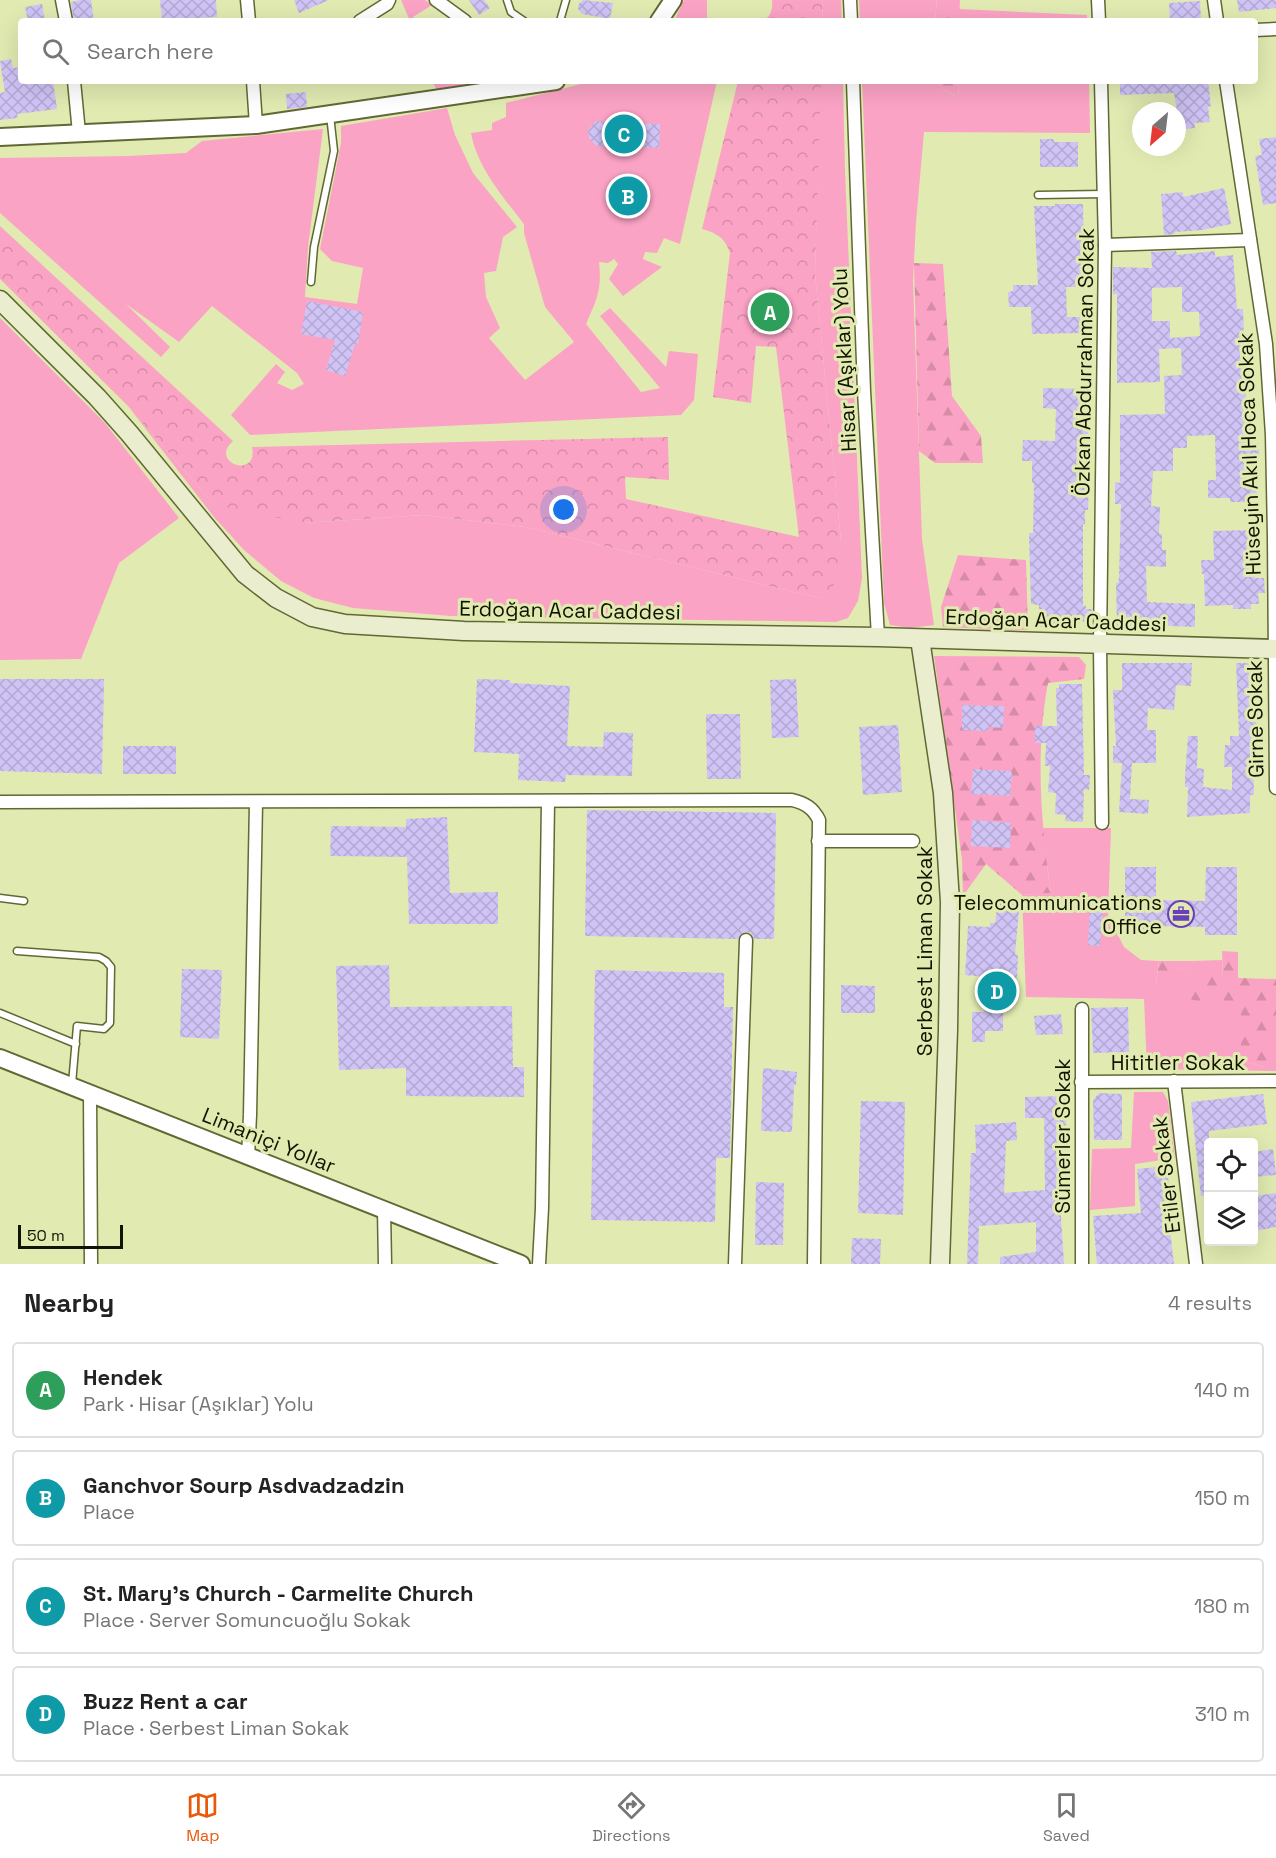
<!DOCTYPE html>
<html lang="en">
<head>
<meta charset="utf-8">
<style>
  :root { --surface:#fff; --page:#f6f6f6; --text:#222; --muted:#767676; --line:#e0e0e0; --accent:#ea580c }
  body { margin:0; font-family:"Space Grotesk",sans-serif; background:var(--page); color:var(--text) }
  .controls { position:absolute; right:18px; bottom:18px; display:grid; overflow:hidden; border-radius:6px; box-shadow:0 6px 24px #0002 }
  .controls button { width:54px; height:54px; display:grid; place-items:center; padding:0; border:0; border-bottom:2px solid var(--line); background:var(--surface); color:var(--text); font:30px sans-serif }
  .compass { position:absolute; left:1132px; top:102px; width:54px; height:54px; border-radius:50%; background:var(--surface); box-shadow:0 6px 24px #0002; rotate:208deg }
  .scale { position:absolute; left:18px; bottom:15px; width:105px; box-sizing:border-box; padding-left:6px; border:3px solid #121401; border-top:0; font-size:16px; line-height:21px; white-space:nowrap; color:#121401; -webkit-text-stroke:4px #e1eab1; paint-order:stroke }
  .you { position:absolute; left:564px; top:510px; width:21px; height:21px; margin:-15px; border:4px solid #fff; border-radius:50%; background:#1a73e8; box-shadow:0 0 0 9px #1a73e833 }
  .badge { display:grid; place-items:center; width:39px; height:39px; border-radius:50%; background:var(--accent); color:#fff; font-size:20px; font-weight:700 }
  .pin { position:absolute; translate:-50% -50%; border:3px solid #fff; box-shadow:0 2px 6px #0006 }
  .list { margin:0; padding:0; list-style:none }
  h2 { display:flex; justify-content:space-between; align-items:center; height:78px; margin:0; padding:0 24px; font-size:26px }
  h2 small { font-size:20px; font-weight:400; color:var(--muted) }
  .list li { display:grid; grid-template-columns:39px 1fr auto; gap:18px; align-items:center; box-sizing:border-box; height:96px; margin:0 12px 12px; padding:0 12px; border:2px solid var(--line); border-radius:6px }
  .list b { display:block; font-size:22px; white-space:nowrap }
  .list p { margin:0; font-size:20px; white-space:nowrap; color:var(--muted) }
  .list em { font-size:20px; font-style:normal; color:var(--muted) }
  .icon { flex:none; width:33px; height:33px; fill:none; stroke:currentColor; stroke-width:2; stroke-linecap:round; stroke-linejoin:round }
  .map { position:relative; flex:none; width:1276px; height:1264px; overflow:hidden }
  .search { position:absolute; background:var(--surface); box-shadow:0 6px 24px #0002; left:18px; right:18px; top:18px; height:66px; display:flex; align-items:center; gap:15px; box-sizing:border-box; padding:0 21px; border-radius:6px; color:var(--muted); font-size:22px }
  .sheet { height:510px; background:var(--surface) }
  nav { display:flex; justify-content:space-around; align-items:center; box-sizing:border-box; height:84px; border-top:2px solid var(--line); background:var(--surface); font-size:16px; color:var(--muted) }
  nav a { display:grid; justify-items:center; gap:3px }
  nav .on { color:var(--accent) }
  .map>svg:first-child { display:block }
  .grass { fill:#fba3c5 }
  .forest { fill:url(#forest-firs) }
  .park { fill:url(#park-crowns) }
  .building { fill:url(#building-cross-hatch); fill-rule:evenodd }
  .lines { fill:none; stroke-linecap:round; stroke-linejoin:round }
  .service-casing { stroke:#616834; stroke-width:9 }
  .minor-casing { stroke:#616834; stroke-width:15 }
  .tertiary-casing { stroke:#616834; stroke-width:20 }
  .secondary-casing { stroke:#616834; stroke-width:21 }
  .service { stroke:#fff; stroke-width:6 }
  .minor { stroke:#fff; stroke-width:12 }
  .tertiary { stroke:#fff; stroke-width:16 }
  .secondary { stroke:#eaeecf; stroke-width:18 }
  .labels { text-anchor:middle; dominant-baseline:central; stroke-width:6; stroke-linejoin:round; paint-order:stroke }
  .street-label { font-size:21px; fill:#121401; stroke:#e1eab1 }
  .poi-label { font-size:21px; fill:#121401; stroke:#e1eab1; text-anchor:end }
</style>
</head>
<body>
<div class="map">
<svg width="1276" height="1264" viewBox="0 0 1276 1264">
  <defs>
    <pattern id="forest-firs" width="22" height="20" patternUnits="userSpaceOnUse" patternTransform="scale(1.5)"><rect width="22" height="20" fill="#fba3c5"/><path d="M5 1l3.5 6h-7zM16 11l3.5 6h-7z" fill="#d68ba7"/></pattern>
    <pattern id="park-crowns" width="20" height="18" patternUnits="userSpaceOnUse" patternTransform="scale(1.5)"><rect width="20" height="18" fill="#fba3c5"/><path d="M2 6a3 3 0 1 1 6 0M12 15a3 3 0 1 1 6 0" fill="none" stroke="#d68ba7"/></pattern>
    <pattern id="building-cross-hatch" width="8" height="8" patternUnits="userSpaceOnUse" patternTransform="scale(1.5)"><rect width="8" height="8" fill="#d0c4f7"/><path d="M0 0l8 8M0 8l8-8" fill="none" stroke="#b2a8d2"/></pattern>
  </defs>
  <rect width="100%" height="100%" fill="#e1eab1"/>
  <g class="grass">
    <polygon points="401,0 425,0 432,5 413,17 416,21 410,21"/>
    <polygon points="684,0 707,0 707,21 674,21"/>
    <polygon points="823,0 841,0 842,21 822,21"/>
    <polygon points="859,0 937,0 935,21 860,21"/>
    <polygon points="959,9 1087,15 1087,21 959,21"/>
    <polygon points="432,81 470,81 473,85 437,90"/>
    <path d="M593,81H717L680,244L664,238L657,253L645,252L643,259L662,267L623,296L609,279L618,264L614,259L608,263L599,262C602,290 597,299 586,324L641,392L660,388L600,316L610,308L666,367L669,351L698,354L694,400L681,415L250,435L231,415L276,364L285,372L277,383L292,390L304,384L297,373L212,306L179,342L126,304L170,347L161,357L0,213V158L129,156L186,153L202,141L323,129L308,247L305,297L357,304L363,268L332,261L320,249L341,143V126L447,108L455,135L473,173L517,227L503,237L496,271L484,273L486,297L500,328L489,338L525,380L574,342L545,307L524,233V224C503,197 477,167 471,133L492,130V123L506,117V103Z"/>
    <polygon points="820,81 843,81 845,171 862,578 858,601 848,618 836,622 451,616 353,608 314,598 281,581 244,550 214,517 128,406 209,499 304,523 423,515 526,527 819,598 841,541 815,274"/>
    <polygon points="862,81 938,81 943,89 958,98 959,81 1089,81 1090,133 924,132 916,222 913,281 922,539 934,625 910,628 890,625 884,603"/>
    <polygon points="0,318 105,423 179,518 119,563 81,659 0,660"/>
    <polygon points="1042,828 1111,828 1108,915 1124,947 1141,960 1159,961 1156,984 1180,970 1191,967 1193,961 1222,960 1223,977 1242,1010 1241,1061 1265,1067 1264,1020 1276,1020 1276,1071 1147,1069 1144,999 1026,997 1022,895 1051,893"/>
    <polygon points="1134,1092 1163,1092 1168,1101 1175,1158 1135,1164 1135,1206 1090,1210 1092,1149 1131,1148"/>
  </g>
  <g class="forest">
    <polygon points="937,0 960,0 959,21 935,21"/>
    <polygon points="938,81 959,81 958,98 943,89"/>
    <polygon points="914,263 943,264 952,396 981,436 983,463 935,463 919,451"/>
    <polygon points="958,555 1026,560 1028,630 943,627 941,607"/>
    <path d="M934,656L1079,657L1086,665L1084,679L1048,683C1035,752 1041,824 1051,893L1022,895L986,864L963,896L962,860Z"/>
    <polygon points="1222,951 1238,952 1238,978 1276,979 1276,1020 1264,1021 1274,1035 1265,1067 1241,1061 1241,1010 1189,999 1195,975 1223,977"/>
    <polygon points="1159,961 1193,961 1192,967 1180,970 1167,989 1156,985"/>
  </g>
  <g class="park">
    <path d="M772,0H823L822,21H762C771,17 773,9 772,0Z"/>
    <path d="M738,81H821L815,274L841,541L836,583L819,598L526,527L423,515L304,523L220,506L209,499L128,406L0,279V226L233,441C208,463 259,480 252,447L668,437L669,480L625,477L626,499L799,537L776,347L756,346L751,403L713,397L730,253C725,238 717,233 702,229Z"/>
  </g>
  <g class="building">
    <polygon points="80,0 91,0 94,21 74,21 71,2"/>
    <polygon points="160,0 216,0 217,17 162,20"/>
    <polygon points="294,0 329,0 299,13"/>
    <polygon points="469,0 484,0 490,8 479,15"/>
    <polygon points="583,0 613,3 610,19 582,14 578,9 578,5"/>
    <polygon points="1237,0 1276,0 1276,8 1239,12"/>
    <polygon points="1200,1 1201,21 1170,21 1169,3"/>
    <polygon points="42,4 45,21 28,21 25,7"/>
    <polygon points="11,59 13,68 21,67 21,81 53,81 57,109 17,114 18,118 0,120 0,93 5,92 0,61"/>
    <polygon points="1120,81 1208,81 1211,106 1208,107 1210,122 1194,123 1195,128 1177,130 1177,111 1174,93 1120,95"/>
    <polygon points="306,92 307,107 287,109 286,94"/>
    <polygon points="596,121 660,124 659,148 597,146 589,138 588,130"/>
    <polygon points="1276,137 1276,203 1263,205 1255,156 1262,155 1259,139"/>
    <polygon points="1040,139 1054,139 1054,142 1078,142 1078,167 1040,167"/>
    <polygon points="621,188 641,190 639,206 619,205 615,200 616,192"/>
    <polygon points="1224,188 1231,224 1202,230 1175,232 1175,234 1164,235 1161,194 1183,192 1183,197"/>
    <polygon points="1055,204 1083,204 1084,287 1066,287 1067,317 1080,317 1081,333 1032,334 1031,307 1009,307 1008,292 1013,291 1013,285 1038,285 1034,206 1055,206"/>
    <path d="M1176,251L1177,255L1215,251V257L1233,255L1237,309H1243L1246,400H1253V443H1259V461H1256L1257,502H1230V498H1208V480H1216L1215,435L1187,436V448H1173V471H1153L1151,506L1160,507L1159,534H1162V550H1166V567L1146,566L1147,602L1195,604V627L1148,625V627H1117L1116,583H1118L1119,577L1121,504H1115V482L1120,483V415L1165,414L1164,376L1182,375L1181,348L1159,349L1160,382L1117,383V294H1113V267L1152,268L1151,252ZM1182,287V312H1199L1200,336L1170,338V321H1152V288Z"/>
    <polygon points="307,301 363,312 358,344 355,344 345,376 326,370 335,340 301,334"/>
    <polygon points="1043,388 1081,389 1081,413 1089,413 1088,439 1092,439 1091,482 1089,482 1088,510 1085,510 1085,524 1083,524 1083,606 1086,606 1086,609 1092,609 1092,622 1056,620 1056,627 1039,627 1039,605 1031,604 1029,533 1033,533 1034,483 1032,483 1032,461 1022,461 1023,440 1055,441 1056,409 1043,408"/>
    <polygon points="1254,530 1255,578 1264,578 1265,593 1258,593 1259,604 1251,604 1251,609 1233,609 1233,605 1205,606 1204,574 1202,574 1201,560 1214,560 1213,531"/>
    <polygon points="1122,663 1192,663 1191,686 1176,685 1174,710 1148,708 1147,730 1156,730 1156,763 1132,763 1130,799 1149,800 1148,814 1119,812 1122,763 1113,763 1113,746 1116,746 1113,690 1122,690"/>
    <polygon points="1236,663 1249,663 1250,696 1255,696 1258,754 1253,754 1254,795 1250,795 1250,813 1187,817 1188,787 1185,787 1185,776 1188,736 1198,736 1197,768 1204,769 1203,787 1232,790 1232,767 1224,767 1225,745 1230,745 1230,736 1239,736"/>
    <polygon points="0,679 104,679 102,774 0,771"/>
    <polygon points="477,679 510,680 510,683 570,686 567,746 603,747 604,732 633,733 632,776 566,775 565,782 518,780 519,754 474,752"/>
    <polygon points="796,679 799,737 772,738 770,680"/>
    <polygon points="1059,684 1082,684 1084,775 1090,775 1089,790 1084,789 1083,822 1065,821 1066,815 1055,814 1056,793 1048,792 1050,766 1045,766 1046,743 1035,743 1035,726 1057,726 1056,688 1059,688"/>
    <polygon points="962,705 1004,706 1003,728 988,727 988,731 962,730"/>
    <polygon points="706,714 740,714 741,779 707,779"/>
    <polygon points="898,725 902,792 863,795 859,727"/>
    <rect x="123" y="746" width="53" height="28"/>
    <polygon points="973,769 1012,771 1010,796 971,794"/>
    <polygon points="587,810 776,813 774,939 754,939 751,933 746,932 742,933 738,939 585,936"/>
    <polygon points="447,817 450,893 498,892 498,924 409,924 407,857 330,856 331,826 406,827 406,819"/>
    <polygon points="972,820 1011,823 1010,848 971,846"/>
    <polygon points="1125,867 1156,867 1156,900 1205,901 1206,867 1237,867 1237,935 1205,935 1205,927 1157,926 1157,935 1125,934"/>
    <polygon points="998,898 1020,900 1015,954 1018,955 1017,979 1007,978 1008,997 1003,997 1003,1031 985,1031 985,1042 972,1042 972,1012 984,1012 984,1006 988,1006 986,977 965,975 968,926 990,927 990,923 995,923"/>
    <polygon points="1090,902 1103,903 1100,946 1088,945"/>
    <polygon points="389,965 390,1007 512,1006 513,1067 524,1067 524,1097 406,1096 406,1068 339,1070 336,966"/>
    <polygon points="182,969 222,970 219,1039 180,1037"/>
    <polygon points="595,970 724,973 724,1007 733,1007 730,1158 716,1158 715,1222 591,1220"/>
    <polygon points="841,985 875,986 875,1013 841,1013"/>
    <polygon points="1128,1007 1129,1052 1093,1053 1091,1008"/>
    <polygon points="1061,1014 1063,1034 1036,1035 1034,1016"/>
    <polygon points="763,1068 797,1072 796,1085 794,1085 792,1132 761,1131"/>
    <polygon points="1099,1093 1122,1094 1122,1140 1094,1140 1093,1100"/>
    <polygon points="1263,1094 1267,1124 1209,1131 1209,1195 1201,1196 1191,1102"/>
    <polygon points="1069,1096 1069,1115 1066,1115 1067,1186 1059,1186 1064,1264 1000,1264 1000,1257 1036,1252 1036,1222 979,1226 978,1264 967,1264 971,1153 976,1153 975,1125 1016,1122 1017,1140 1006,1141 1004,1193 1045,1190 1044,1118 1025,1118 1025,1097"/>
    <polygon points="861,1101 905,1102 903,1215 858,1213"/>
    <polygon points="1273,1149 1276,1175 1254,1177 1254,1152"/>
    <polygon points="1167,1166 1170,1196 1166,1196 1174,1264 1097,1264 1093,1216 1141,1213 1137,1169"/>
    <polygon points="756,1182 784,1183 783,1245 755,1245"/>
    <polygon points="1276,1193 1276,1227 1255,1231 1254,1196"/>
    <polygon points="852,1238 881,1239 880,1264 851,1264"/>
  </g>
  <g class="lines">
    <defs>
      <g id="service">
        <polyline points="507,0 511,12 524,21"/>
        <polyline points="560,21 566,0"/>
        <polyline points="1038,195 1104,194"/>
        <polyline points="311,282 314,247 334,151 330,115"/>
        <polyline points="0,898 24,901"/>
        <polyline points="17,951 99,957 106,961 111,967 110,1023 104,1029 77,1026 72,1084"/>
        <polyline points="0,1013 76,1044"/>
      </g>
      <g id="minor">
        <polyline points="62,0 66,21"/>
        <polyline points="247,0 249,21"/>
        <polyline points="436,0 465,21"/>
        <polyline points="850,0 851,21"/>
        <polyline points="1098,0 1099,21"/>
        <polyline points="1214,0 1217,21"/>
        <polyline points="360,21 387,4 389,0"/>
        <polyline points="1255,30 1276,29"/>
        <polyline points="74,81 79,133"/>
        <polyline points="253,81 256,125"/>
        <polyline points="853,81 864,391 878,637"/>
        <polyline points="1101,81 1105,245 1100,644 1102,823"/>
        <polyline points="1226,81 1266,344 1272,435 1274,537 1276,788"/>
        <polyline points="1105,245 1250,240"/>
        <path d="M0,802L792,800C805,803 813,808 819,820L814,1264"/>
        <polyline points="818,841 913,841"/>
        <polyline points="1174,1081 1196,1264"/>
        <polyline points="1081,1082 1276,1081"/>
        <polyline points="90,1094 91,1264"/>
        <polyline points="248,1157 250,1115 256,803"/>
        <polyline points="384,1210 385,1264"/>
        <polyline points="539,1264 542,1208 548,802"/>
        <polyline points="735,1264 746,940"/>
        <polyline points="1082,1264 1082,1009"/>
      </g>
      <g id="tertiary">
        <polyline points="659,21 673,0"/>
        <polyline points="0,137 256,125 556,81"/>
        <polyline points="0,1058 521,1264"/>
      </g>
      <g id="secondary">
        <polyline points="0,300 97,397 129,433 245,574 276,598 312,617 345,624 464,631 878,637 1276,649"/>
        <polyline points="920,639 943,793 950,902 948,1030 940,1264"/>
      </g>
    </defs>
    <use href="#service" class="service-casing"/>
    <use href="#minor" class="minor-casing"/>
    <use href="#tertiary" class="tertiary-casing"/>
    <use href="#secondary" class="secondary-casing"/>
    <use href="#service" class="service"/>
    <use href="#minor" class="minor"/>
    <use href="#tertiary" class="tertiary"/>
    <use href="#secondary" class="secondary"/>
  </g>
  <defs>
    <symbol id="office-ring" viewBox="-11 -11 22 22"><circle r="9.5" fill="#e1eab1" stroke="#6a3fb7" stroke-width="1.5"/><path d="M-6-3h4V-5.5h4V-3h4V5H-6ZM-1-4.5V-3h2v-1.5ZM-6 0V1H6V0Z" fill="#6a3fb7"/></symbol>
  </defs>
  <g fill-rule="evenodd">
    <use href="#office-ring" x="1166" y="899" width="30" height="30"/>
  </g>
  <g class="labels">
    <g class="street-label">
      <text transform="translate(844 360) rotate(-93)">Hisar (Aşıklar) Yolu</text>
      <text transform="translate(1084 362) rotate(-89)">Özkan Abdurrahman Sokak</text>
      <text transform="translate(1249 454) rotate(-92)">Hüseyin Akıl Hoca Sokak</text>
      <text transform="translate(570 610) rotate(1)">Erdoğan Acar Caddesi</text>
      <text transform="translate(1056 620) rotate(2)">Erdoğan Acar Caddesi</text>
      <text transform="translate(1255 719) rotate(-91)">Girne Sokak</text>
      <text transform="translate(924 951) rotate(-90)">Serbest Liman Sokak</text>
      <text x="1178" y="1062">Hititler Sokak</text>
      <text transform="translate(1062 1136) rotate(-90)">Sümerler Sokak</text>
      <text transform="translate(269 1140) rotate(22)">Limaniçi Yollar</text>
      <text transform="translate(1166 1175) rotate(-97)">Etiler Sokak</text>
    </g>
    <g class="poi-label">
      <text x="1162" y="902">Telecommunications<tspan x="1162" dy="24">Office</tspan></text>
    </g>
  </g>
</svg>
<div class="controls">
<button><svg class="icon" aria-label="locate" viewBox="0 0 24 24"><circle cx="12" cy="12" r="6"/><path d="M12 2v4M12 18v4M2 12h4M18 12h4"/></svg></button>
<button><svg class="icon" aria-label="layers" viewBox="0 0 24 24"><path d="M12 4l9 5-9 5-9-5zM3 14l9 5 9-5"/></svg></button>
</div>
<svg class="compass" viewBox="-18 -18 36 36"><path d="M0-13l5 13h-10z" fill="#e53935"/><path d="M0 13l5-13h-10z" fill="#767676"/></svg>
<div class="scale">50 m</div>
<div class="you"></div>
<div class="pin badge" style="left:770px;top:312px;background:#2e9e5b">A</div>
<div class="pin badge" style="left:628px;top:196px;background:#0f9aa8">B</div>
<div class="pin badge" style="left:624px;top:134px;background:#0f9aa8">C</div>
<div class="pin badge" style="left:997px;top:991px;background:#0f9aa8">D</div>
<div class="search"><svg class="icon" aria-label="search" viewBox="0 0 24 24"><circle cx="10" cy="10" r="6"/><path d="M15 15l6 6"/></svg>Search here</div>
</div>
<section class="sheet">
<h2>Nearby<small>4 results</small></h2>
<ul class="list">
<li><span class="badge" style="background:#2e9e5b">A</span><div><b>Hendek</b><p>Park · Hisar (Aşıklar) Yolu</p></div><em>140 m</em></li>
<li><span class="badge" style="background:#0f9aa8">B</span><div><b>Ganchvor Sourp Asdvadzadzin</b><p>Place</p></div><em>150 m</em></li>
<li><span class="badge" style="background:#0f9aa8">C</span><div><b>St. Mary's Church - Carmelite Church</b><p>Place · Server Somuncuoğlu Sokak</p></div><em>180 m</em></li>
<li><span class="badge" style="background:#0f9aa8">D</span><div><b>Buzz Rent a car</b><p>Place · Serbest Liman Sokak</p></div><em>310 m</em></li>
</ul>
</section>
<nav>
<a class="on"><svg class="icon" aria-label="map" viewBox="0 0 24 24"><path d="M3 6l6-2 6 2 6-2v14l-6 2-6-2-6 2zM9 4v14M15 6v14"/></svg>Map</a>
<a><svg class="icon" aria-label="directions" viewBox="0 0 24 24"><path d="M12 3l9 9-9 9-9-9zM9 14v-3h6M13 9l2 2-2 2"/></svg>Directions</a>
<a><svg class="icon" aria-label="saved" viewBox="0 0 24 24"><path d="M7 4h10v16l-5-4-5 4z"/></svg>Saved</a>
</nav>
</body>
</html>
